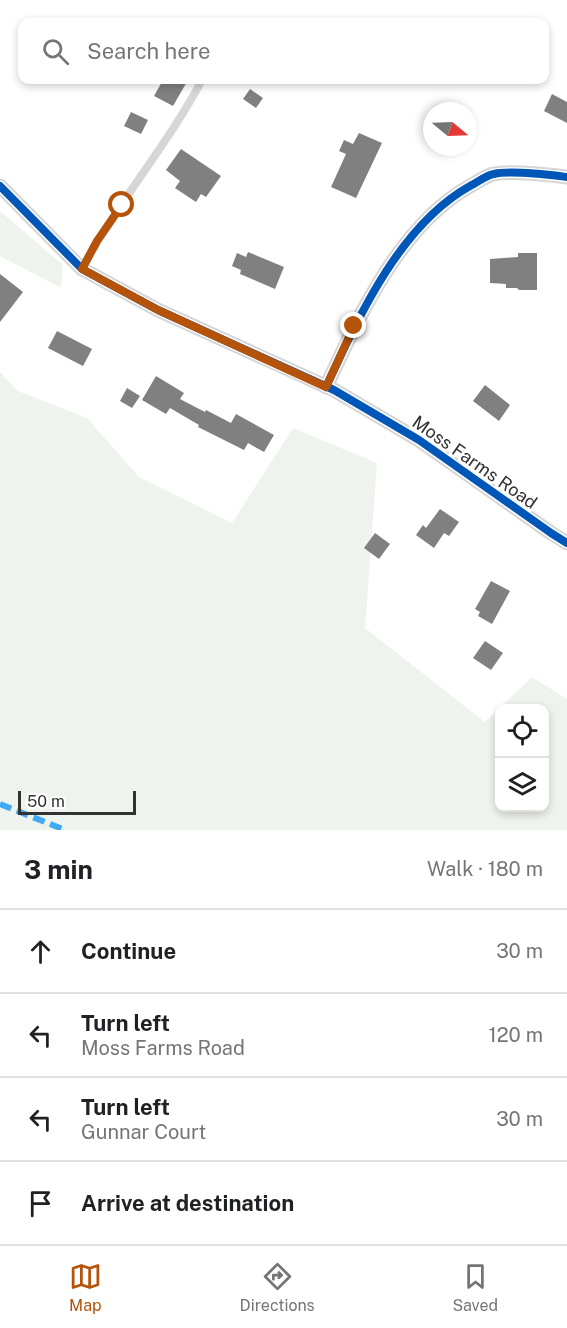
<!DOCTYPE html>
<html lang="en">
<head>
<meta charset="utf-8">
<style>
  :root { --surface:#fff; --page:#f6f6f6; --text:#202124; --muted:#757577; --line:#e0e0e0; --accent:#b45309 }
  body { margin:0; font-family:"Public Sans",sans-serif; background:var(--page); color:var(--text) }
  .controls { position:absolute; right:18px; bottom:18px; display:grid; overflow:hidden; border-radius:12px; box-shadow:0 3px 9px #0003 }
  .controls button { width:54px; height:54px; display:grid; place-items:center; padding:0; border:0; border-bottom:2px solid var(--line); background:var(--surface); color:var(--text); font:30px sans-serif }
  .compass { position:absolute; left:423px; top:102px; width:54px; height:54px; border-radius:50%; background:var(--surface); box-shadow:0 3px 9px #0003; rotate:109deg }
  .scale { position:absolute; left:18px; bottom:15px; width:118px; box-sizing:border-box; padding-left:6px; border:3px solid #323232; border-top:0; font-size:16px; line-height:21px; white-space:nowrap; color:#323232; -webkit-text-stroke:4px #fff; paint-order:stroke }
  .stop { position:absolute; width:18px; height:18px; margin:-14px; border:4px solid #b45309; border-radius:50%; background:#fff }
  .stop.end { background:#b45309; border-color:#fff; box-shadow:0 2px 6px #0008 }
  .list { margin:0; padding:0; list-style:none }
  h2 { display:flex; justify-content:space-between; align-items:center; height:78px; margin:0; padding:0 24px; font-size:26px }
  h2 small { font-size:20px; font-weight:400; color:var(--muted) }
  .list li { display:grid; grid-template-columns:39px 1fr auto; gap:18px; align-items:center; box-sizing:border-box; height:84px; padding:0 24px; border-top:2px solid var(--line) }
  .list b { display:block; font-size:22px; white-space:nowrap }
  .list p { margin:0; font-size:20px; white-space:nowrap; color:var(--muted) }
  .list em { font-size:20px; font-style:normal; color:var(--muted) }
  .icon { flex:none; width:33px; height:33px; fill:none; stroke:currentColor; stroke-width:2; stroke-linecap:round; stroke-linejoin:round }
  .map { position:relative; flex:none; width:567px; height:830px; overflow:hidden }
  .search { position:absolute; background:var(--surface); box-shadow:0 3px 9px #0003; left:18px; right:18px; top:18px; height:66px; display:flex; align-items:center; gap:15px; box-sizing:border-box; padding:0 21px; border-radius:12px; color:var(--muted); font-size:22px }
  .sheet { height:414px; background:var(--surface) }
  nav { display:flex; justify-content:space-around; align-items:center; box-sizing:border-box; height:84px; border-top:2px solid var(--line); background:var(--surface); font-size:16px; color:var(--muted) }
  nav a { display:grid; justify-items:center; gap:3px }
  nav .on { color:var(--accent) }
  .map>svg:first-child { display:block }
  .green { fill:#eff3ed; fill-rule:evenodd }
  .building { fill:#808080 }
  .lines { fill:none; stroke-linecap:round; stroke-linejoin:round }
  .lane { stroke:#d6d6d6; stroke-width:8 }
  .street { stroke:#d6d6d6; stroke-width:15 }
  .quiet { stroke:#3fa9f5; stroke-width:6; stroke-dasharray:12 6; stroke-linecap:butt }
  .cycleway-casing { stroke:#fff; stroke-width:11 }
  .cycleway { stroke:#0057b8; stroke-width:8 }
  .route { stroke:#b45309; stroke-width:8 }
  .labels { text-anchor:middle; dominant-baseline:central; stroke-width:6; stroke-linejoin:round; paint-order:stroke }
  .street-label { font-size:18px; fill:#323232; stroke:#fff }
</style>
</head>
<body>
<div class="map">
<svg width="567" height="830" viewBox="0 0 567 830">
  <rect width="100%" height="100%" fill="#fff"/>
  <g class="green">
    <polygon points="0,211 63,265 61,288 0,256"/>
    <path d="M0,372L18,391L87,418L139,477L232,523L293,428L377,463L365,628L485,722L532,677L567,699V830H0ZM500,708H544V808H500Z"/>
  </g>
  <g class="building">
    <polygon points="163,80 188,80 173,106 154,96"/>
    <polygon points="250,89 263,98 256,108 243,99"/>
    <polygon points="552,94 567,102 567,123 544,111"/>
    <polygon points="131,112 148,120 141,134 124,126"/>
    <polygon points="359,133 382,143 356,198 331,187 346,154 339,151 344,140 353,144"/>
    <polygon points="181,149 221,176 206,197 201,194 196,202 175,188 180,181 166,170"/>
    <polygon points="248,252 284,267 275,289 240,274 241,270 232,266 237,253 246,257"/>
    <polygon points="518,253 537,253 537,290 519,290 517,288 506,288 506,284 490,283 490,259 518,257"/>
    <polygon points="0,274 23,292 0,322"/>
    <polygon points="57,331 92,349 83,366 48,348"/>
    <polygon points="156,376 184,393 180,399 205,412 206,410 231,423 236,414 274,435 264,452 248,443 244,450 198,427 199,425 170,408 166,414 142,400"/>
    <polygon points="485,385 510,405 499,421 473,401"/>
    <polygon points="127,388 140,396 132,408 120,401"/>
    <polygon points="440,509 459,522 449,536 444,533 434,548 416,535 423,525 426,528"/>
    <polygon points="375,533 390,544 379,559 364,548"/>
    <polygon points="491,581 510,591 492,624 478,616 480,612 475,609"/>
    <polygon points="485,641 503,653 491,670 473,658"/>
  </g>
  <g class="lines">
    <path class="lane" d="M82,269C117,203 167,146 202,80"/>
    <g class="street">
      <polyline points="0,186 82,269 158,310 334,390 419,440 551,533 567,543"/>
      <path d="M326,387C359,316 400,225 470,186C477,183 486,175 494,174C511,170 550,175 567,177"/>
    </g>
    <polyline class="quiet" points="0,804 65,830"/>
    <defs>
      <g id="cycleway">
        <polyline points="0,186 82,269 158,310 334,390 419,440 551,533 567,543"/>
        <path d="M326,387C359,316 400,225 470,186C477,183 486,175 494,174C511,170 550,175 567,177"/>
      </g>
    </defs>
    <use href="#cycleway" class="cycleway-casing"/>
    <use href="#cycleway" class="cycleway"/>
  </g>
  <g class="lines">
    <polyline class="route" points="122,205 97,241 82,269 158,310 326,387 354,326"/>
  </g>
  <g class="labels">
    <g class="street-label">
      <text transform="translate(475 462) rotate(35)">Moss Farms Road</text>
    </g>
  </g>
</svg>
<div class="controls">
<button><svg class="icon" aria-label="locate" viewBox="0 0 24 24"><circle cx="12" cy="12" r="6"/><path d="M12 2v4M12 18v4M2 12h4M18 12h4"/></svg></button>
<button><svg class="icon" aria-label="layers" viewBox="0 0 24 24"><path d="M12 4l9 5-9 5-9-5zM3 14l9 5 9-5"/></svg></button>
</div>
<svg class="compass" viewBox="-18 -18 36 36"><path d="M0-13l5 13h-10z" fill="#e53935"/><path d="M0 13l5-13h-10z" fill="#757577"/></svg>
<div class="scale">50 m</div>
<div class="stop" style="left:122px;top:205px"></div>
<div class="stop end" style="left:354px;top:326px"></div>
<div class="search"><svg class="icon" aria-label="search" viewBox="0 0 24 24"><circle cx="10" cy="10" r="6"/><path d="M15 15l6 6"/></svg>Search here</div>
</div>
<section class="sheet">
<h2>3 min<small>Walk · 180 m</small></h2>
<ul class="list">
<li><svg class="icon" aria-label="ahead" viewBox="0 0 24 24"><path d="M12 20V5M6 11l6-6 6 6"/></svg><div><b>Continue</b></div><em>30 m</em></li>
<li><svg class="icon" aria-label="left" viewBox="0 0 24 24"><path d="M17 20v-9H6M10 6l-5 5 5 5"/></svg><div><b>Turn left</b><p>Moss Farms Road</p></div><em>120 m</em></li>
<li><svg class="icon" aria-label="left" viewBox="0 0 24 24"><path d="M17 20v-9H6M10 6l-5 5 5 5"/></svg><div><b>Turn left</b><p>Gunnar Court</p></div><em>30 m</em></li>
<li><svg class="icon" aria-label="arrive" viewBox="0 0 24 24"><path d="M6 21V4h12l-3 4 3 4H6"/></svg><div><b>Arrive at destination</b></div></li>
</ul>
</section>
<nav>
<a class="on"><svg class="icon" aria-label="map" viewBox="0 0 24 24"><path d="M3 6l6-2 6 2 6-2v14l-6 2-6-2-6 2zM9 4v14M15 6v14"/></svg>Map</a>
<a><svg class="icon" aria-label="directions" viewBox="0 0 24 24"><path d="M12 3l9 9-9 9-9-9zM9 14v-3h6M13 9l2 2-2 2"/></svg>Directions</a>
<a><svg class="icon" aria-label="saved" viewBox="0 0 24 24"><path d="M7 4h10v16l-5-4-5 4z"/></svg>Saved</a>
</nav>
</body>
</html>
